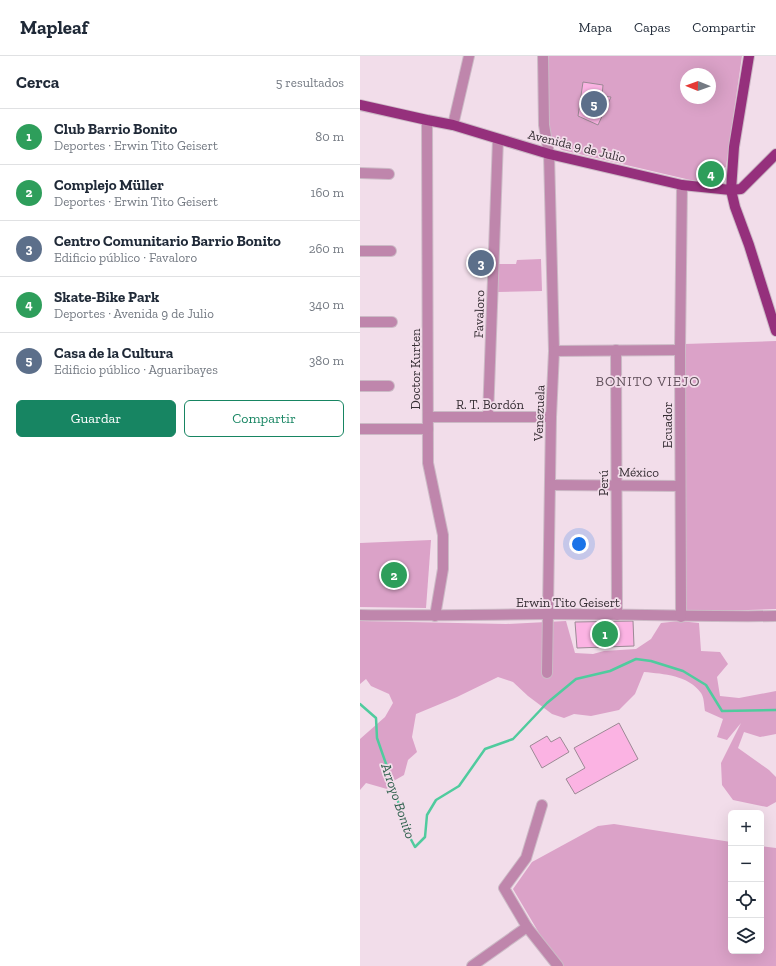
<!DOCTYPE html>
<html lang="es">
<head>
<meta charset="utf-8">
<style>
  :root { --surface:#fff; --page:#f2f2f3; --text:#1f2937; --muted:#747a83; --line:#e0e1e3; --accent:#178562 }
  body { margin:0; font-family:"Zilla Slab",serif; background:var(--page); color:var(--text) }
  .controls { position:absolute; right:12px; bottom:12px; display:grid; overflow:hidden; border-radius:6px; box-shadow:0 4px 16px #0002 }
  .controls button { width:36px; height:36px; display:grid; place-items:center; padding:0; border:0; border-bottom:1px solid var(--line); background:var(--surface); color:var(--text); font:20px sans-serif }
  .compass { position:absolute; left:320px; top:12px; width:36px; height:36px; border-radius:50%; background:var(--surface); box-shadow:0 4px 16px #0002; rotate:271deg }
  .you { position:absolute; left:219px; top:488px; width:14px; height:14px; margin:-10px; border:3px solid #fff; border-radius:50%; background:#1a73e8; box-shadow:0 0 0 6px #1a73e833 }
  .badge { display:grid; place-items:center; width:26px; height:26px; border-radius:50%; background:var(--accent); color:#fff; font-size:13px; font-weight:700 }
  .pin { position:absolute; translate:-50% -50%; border:2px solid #fff; box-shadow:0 1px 4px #0006 }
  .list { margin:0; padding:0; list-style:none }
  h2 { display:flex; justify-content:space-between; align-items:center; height:52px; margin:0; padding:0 16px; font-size:17px }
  h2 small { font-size:13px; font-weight:400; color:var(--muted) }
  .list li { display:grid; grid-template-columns:26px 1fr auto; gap:12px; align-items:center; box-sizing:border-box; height:56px; padding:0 16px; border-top:1px solid var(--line) }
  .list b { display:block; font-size:15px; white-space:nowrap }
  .list p { margin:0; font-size:13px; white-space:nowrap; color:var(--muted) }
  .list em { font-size:13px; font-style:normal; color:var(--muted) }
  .actions { display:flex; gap:8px; padding:12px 16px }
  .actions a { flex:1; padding:9px 0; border:1px solid var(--accent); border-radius:6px; text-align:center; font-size:14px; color:var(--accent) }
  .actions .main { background:var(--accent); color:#fff }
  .icon { flex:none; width:22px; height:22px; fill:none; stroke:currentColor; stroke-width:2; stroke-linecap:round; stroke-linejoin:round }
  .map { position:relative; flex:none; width:416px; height:910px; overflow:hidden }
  header { display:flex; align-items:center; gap:24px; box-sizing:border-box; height:56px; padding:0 20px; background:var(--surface); border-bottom:1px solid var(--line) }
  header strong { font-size:19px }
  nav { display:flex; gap:22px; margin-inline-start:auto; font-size:14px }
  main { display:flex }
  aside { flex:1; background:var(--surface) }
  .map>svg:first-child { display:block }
  .green { fill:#dba2c8; fill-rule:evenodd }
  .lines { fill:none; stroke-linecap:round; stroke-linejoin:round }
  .stream { stroke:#50cb9e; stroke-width:2.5 }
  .building { fill:#fbb3e3; stroke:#9c8995 }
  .minor-casing { stroke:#ccbac6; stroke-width:12 }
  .major-casing { stroke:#ccbac6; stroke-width:12 }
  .minor { stroke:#bf86ac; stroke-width:10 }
  .major { stroke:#95307c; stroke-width:10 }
  .labels { text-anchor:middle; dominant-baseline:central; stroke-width:3.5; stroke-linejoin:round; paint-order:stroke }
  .street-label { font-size:13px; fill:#362e34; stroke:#f2ddea }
  .neighbourhood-label { font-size:14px; letter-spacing:1px; fill:#61505b; stroke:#f2ddea }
  .water-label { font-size:14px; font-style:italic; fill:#2f604d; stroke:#f2ddea }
</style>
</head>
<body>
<header>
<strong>Mapleaf</strong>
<nav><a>Mapa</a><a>Capas</a><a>Compartir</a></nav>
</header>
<main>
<aside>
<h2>Cerca<small>5 resultados</small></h2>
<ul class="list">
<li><span class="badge" style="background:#2e9e5b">1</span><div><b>Club Barrio Bonito</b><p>Deportes · Erwin Tito Geisert</p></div><em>80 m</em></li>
<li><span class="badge" style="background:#2e9e5b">2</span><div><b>Complejo Müller</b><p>Deportes · Erwin Tito Geisert</p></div><em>160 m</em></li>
<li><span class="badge" style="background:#5c6f8a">3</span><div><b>Centro Comunitario Barrio Bonito</b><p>Edificio público · Favaloro</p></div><em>260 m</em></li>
<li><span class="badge" style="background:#2e9e5b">4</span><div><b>Skate-Bike Park</b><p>Deportes · Avenida 9 de Julio</p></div><em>340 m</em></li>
<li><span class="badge" style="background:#5c6f8a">5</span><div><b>Casa de la Cultura</b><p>Edificio público · Aguaribayes</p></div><em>380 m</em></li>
</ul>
<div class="actions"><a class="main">Guardar</a><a>Compartir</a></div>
</aside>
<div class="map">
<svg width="416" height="910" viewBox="0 0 416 910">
  <rect width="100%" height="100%" fill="#f2ddea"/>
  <g class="green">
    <path d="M188,0H382L366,111L339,126L202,94L190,83L187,33ZM326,18H350V42H326Z"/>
    <polygon points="181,203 182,235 137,236 137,208 156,208 157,204"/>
    <polygon points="416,285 416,553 324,556 324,288"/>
    <polygon points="71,484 66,552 0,551 0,487"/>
    <path d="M0,565L146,568L206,565L215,597L233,598L244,595L276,593L291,583L301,567L319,565L339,567L341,595L360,596L368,608L357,621L360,640L379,642L416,635V678L400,681L384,676L378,692L409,714L416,721V746L407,751L373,744L362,729L361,707L381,667L367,684L357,681L363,663L345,655C344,649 344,641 341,637C328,619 304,618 284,616L275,638L259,654L231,660L214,658L204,662L192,658L168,640L153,626L138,621L97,641L56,658L52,681L57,696L48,704L44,719L30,727L27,733L6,727L0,734V683L25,661L33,647L29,638L11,630L6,623L0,628Z"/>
    <polygon points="254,768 371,786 371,895 401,895 401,790 416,792 416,910 201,910 182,882 153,833 172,806 238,770"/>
  </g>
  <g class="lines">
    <polyline class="stream" points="0,648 16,662 17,682 32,725 47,776 55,791 65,781 67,759 76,744 99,730 125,693 153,683 187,647 216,623 250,615 276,603 291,605 323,615 346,629 362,655 416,654"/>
  </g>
  <g class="building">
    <polygon points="223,26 243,29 242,40 251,41 238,69 218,60"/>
    <polygon points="273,565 274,590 217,592 215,566"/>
    <polygon points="259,667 278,703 215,738 206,723 225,712 214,692"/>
    <polygon points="187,680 191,686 200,681 209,696 182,712 170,690"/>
  </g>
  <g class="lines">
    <defs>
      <g id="minor">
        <polyline points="183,0 184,69 189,98 194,295 191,361 187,617"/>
        <polyline points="67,64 68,407 83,479 83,513 75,560"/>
        <polyline points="93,69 109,0"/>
        <polyline points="0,117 29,118"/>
        <polyline points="0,195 31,195"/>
        <polyline points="0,266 32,266"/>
        <polyline points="256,294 257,559"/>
        <polyline points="194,295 320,294"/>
        <polyline points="0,330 29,330"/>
        <polyline points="68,361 191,361"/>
        <polyline points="128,361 138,83"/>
        <polyline points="0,373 68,373"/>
        <polyline points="191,429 320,430"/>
        <path d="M0,559C63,560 125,559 188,558C264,558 340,561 416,560"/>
        <polyline points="321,561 320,294 322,129"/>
        <polyline points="182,749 166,802 144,832 167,871 198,910"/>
        <polyline points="112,910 167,871"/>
      </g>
      <g id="major">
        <polyline points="389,0 374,91 371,134 375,151 389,189 416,275"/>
        <polyline points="0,49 67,64 93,69 189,98 322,129 371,134 381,133 416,98"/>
      </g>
    </defs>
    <use href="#minor" class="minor-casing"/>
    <use href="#major" class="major-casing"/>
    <use href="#minor" class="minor"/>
    <use href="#major" class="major"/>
  </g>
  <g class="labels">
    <g class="street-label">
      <text transform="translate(217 90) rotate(14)">Avenida 9 de Julio</text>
      <text transform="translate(119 258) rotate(-88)">Favaloro</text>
      <text transform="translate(55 313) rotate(-90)">Doctor Kurten</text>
      <text x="130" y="348">R. T. Bordón</text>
      <text transform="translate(179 357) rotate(-88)">Venezuela</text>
      <text transform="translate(307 369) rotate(-90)">Ecuador</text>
      <text transform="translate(279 416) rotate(1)">México</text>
      <text transform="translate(243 427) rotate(-90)">Perú</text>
      <text x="208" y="546">Erwin Tito Geisert</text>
    </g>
    <g class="neighbourhood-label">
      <text x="288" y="325">BONITO VIEJO</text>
    </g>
    <g class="water-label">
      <text transform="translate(38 745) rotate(71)">Arroyo Bonito</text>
    </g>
  </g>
</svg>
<div class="controls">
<button>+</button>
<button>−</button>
<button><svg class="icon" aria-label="locate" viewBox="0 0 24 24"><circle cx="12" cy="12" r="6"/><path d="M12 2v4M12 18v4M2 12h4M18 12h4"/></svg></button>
<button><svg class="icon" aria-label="layers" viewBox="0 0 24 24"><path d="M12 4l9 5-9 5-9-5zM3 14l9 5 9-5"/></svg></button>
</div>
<svg class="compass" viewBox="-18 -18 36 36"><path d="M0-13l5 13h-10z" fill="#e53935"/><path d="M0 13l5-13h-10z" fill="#747a83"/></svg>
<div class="you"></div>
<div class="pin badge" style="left:245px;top:578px;background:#2e9e5b">1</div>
<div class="pin badge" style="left:34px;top:519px;background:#2e9e5b">2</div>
<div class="pin badge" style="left:121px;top:207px;background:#5c6f8a">3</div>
<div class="pin badge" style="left:351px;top:118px;background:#2e9e5b">4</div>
<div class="pin badge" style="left:234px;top:48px;background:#5c6f8a">5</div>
</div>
</main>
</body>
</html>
